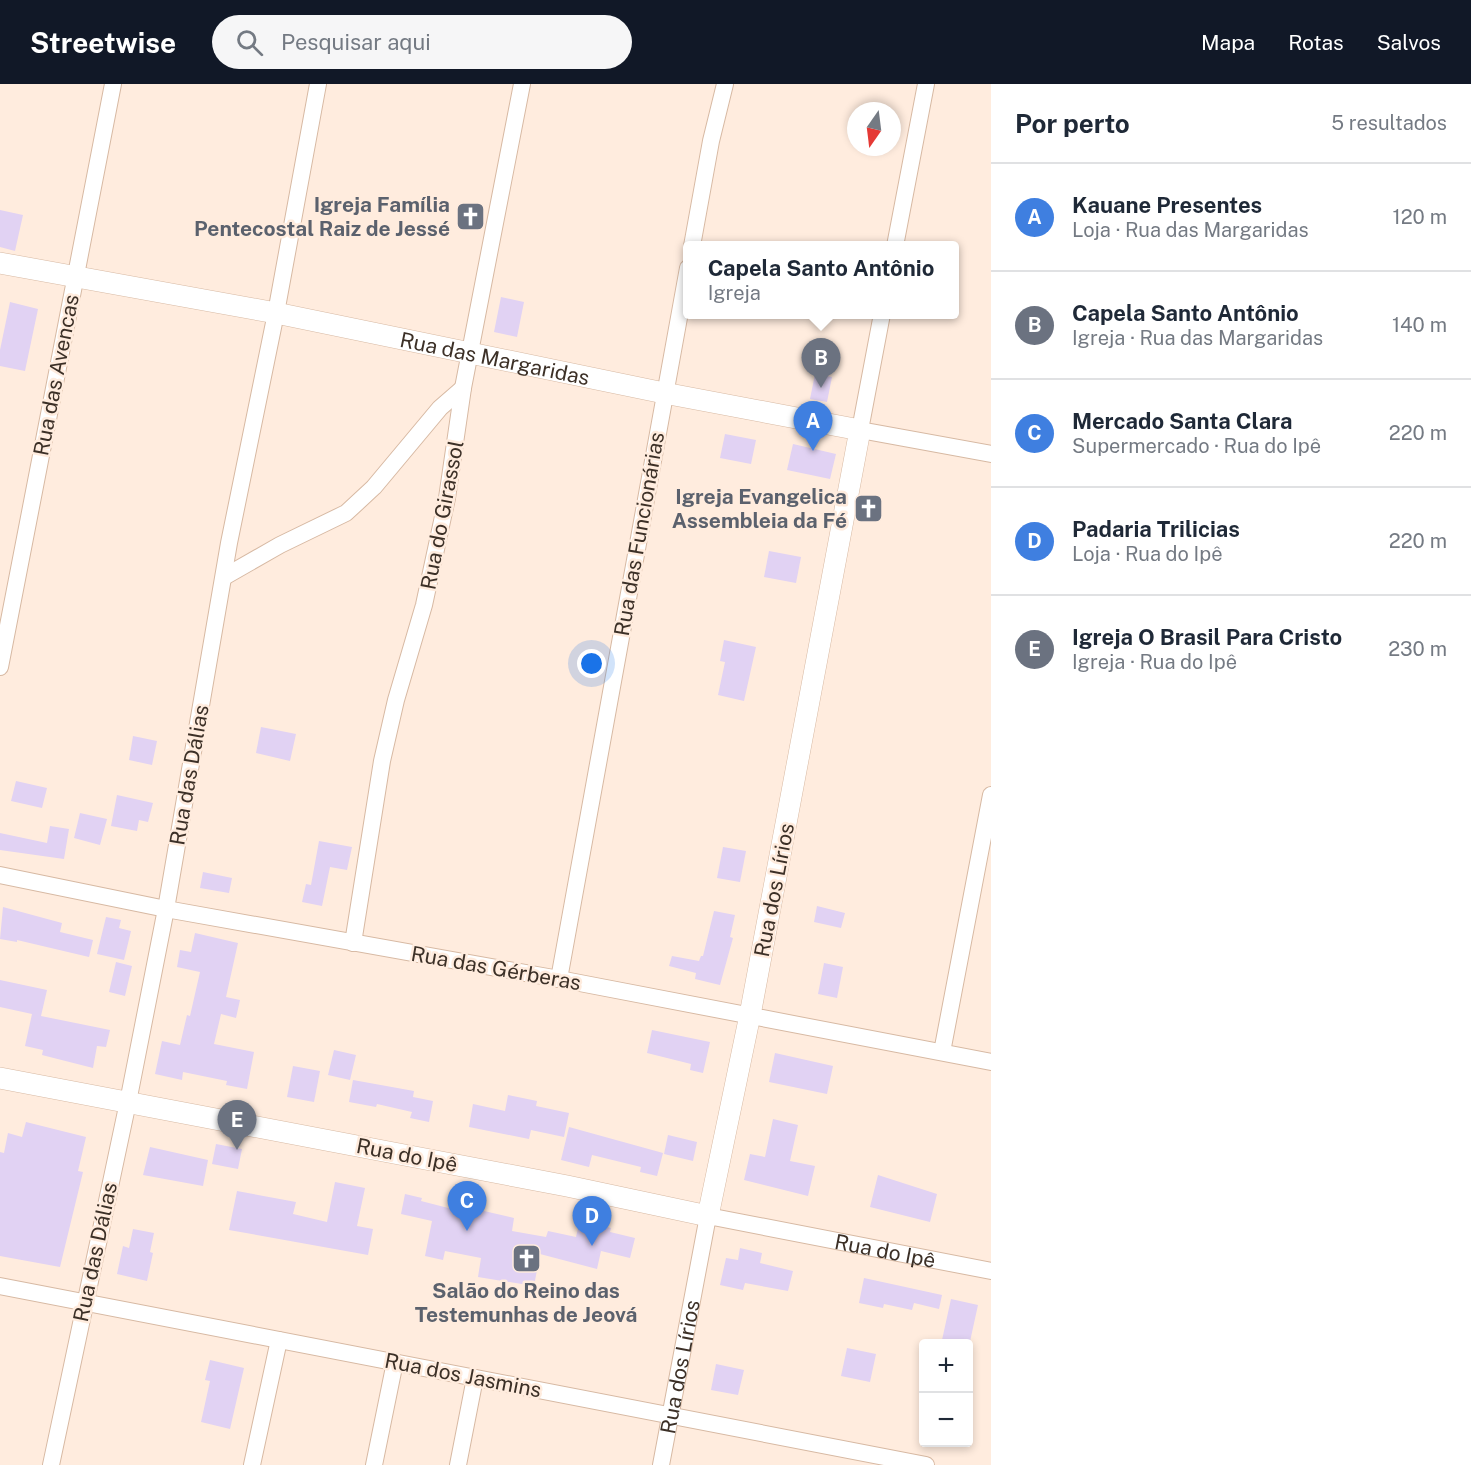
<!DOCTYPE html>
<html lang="pt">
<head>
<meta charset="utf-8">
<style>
  :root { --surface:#fff; --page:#f6f6f7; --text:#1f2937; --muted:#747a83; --line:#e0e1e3; --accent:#111827 }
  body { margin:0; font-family:"Public Sans",sans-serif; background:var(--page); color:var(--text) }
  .controls { position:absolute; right:18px; bottom:18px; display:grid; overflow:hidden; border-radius:6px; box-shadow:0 3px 9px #0003 }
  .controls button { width:54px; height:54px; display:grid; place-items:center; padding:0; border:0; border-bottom:2px solid var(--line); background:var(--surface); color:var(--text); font:30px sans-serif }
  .compass { position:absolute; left:847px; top:18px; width:54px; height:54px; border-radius:50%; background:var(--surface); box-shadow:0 3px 9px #0003; rotate:194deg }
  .you { position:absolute; left:592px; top:580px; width:21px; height:21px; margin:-15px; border:4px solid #fff; border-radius:50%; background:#1a73e8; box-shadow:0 0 0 9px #1a73e833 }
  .badge { display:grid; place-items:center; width:39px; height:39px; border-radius:50%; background:var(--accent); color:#fff; font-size:20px; font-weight:700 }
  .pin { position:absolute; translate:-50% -50px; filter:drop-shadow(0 2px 3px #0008) }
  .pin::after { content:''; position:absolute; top:32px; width:21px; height:18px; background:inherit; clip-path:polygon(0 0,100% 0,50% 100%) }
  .popup { position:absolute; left:683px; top:157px; width:276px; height:78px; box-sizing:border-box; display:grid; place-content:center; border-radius:6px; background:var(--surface); filter:drop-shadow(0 2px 4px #0005); font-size:20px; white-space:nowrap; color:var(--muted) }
  .popup b { font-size:22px; color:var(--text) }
  .popup::after { content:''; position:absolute; left:50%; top:100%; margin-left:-12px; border:12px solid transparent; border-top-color:var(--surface) }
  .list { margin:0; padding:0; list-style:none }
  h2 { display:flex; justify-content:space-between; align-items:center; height:78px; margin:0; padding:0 24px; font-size:26px }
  h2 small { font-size:20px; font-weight:400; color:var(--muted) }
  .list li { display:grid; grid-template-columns:39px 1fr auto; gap:18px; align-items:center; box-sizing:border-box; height:108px; padding:0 24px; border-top:2px solid var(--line) }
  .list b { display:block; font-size:22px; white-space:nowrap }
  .list p { margin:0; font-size:20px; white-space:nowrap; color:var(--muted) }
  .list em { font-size:20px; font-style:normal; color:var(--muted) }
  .icon { flex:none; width:33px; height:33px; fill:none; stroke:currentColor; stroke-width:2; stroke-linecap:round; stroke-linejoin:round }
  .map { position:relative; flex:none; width:991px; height:1381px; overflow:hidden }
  header { display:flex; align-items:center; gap:36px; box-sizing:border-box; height:84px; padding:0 30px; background:var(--accent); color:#fff }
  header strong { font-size:28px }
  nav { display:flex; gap:33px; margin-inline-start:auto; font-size:21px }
  .search { width:420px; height:54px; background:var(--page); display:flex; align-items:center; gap:15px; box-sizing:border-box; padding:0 21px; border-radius:33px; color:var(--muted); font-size:22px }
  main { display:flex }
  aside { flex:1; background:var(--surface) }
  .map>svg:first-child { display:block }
  .building { fill:#e1d2f3 }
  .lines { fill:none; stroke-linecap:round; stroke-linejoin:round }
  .minor-casing { stroke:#d7b9a3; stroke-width:18 }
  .tertiary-casing { stroke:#d7b9a3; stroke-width:22 }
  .minor { stroke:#fff; stroke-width:16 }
  .tertiary { stroke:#fff; stroke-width:21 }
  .labels { text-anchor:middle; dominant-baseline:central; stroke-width:5; stroke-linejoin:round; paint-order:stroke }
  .worship-label { font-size:21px; font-weight:bold; fill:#5b616d; stroke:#ffecde; text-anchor:end }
  .street-label { font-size:21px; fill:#3c3027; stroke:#ffecde }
</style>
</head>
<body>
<header>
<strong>Streetwise</strong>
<div class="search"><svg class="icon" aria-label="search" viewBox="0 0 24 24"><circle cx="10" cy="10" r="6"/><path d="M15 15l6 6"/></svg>Pesquisar aqui</div>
<nav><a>Mapa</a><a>Rotas</a><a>Salvos</a></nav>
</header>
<main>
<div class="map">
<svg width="991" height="1381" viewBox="0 0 991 1381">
  <rect width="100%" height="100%" fill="#ffecde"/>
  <g class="building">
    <polygon points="0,126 23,131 15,167 0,163"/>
    <polygon points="501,213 524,218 517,253 494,248"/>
    <polygon points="10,218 38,225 25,287 0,282 0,266"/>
    <polygon points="815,290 832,293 827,318 810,315"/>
    <polygon points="725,350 756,356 751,380 720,374"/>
    <polygon points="793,360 836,370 830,395 787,386"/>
    <polygon points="769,467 801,473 796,499 764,493"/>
    <polygon points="724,556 756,563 744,617 718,611 725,578 720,577"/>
    <polygon points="261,643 296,650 290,677 256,669"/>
    <polygon points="133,652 157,657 152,681 129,676"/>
    <polygon points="16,697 47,704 42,724 11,717"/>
    <polygon points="117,711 153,719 148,738 139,736 137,747 111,742"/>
    <polygon points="80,729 107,735 100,761 74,754"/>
    <polygon points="50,742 69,745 64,775 0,766 0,749 47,759"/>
    <polygon points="319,757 352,763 347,786 330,783 322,822 302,818 306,800 311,801"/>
    <polygon points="723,763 746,767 740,798 717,794"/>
    <polygon points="203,788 232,794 229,809 200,804"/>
    <polygon points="817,822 845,829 841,844 814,838"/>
    <polygon points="3,823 62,839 60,848 93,856 89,873 17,856 17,858 0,855"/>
    <polygon points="714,827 735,831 730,853 733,854 720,901 695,895 696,889 669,882 672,872 699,877 701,872 703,872"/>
    <polygon points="106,833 121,836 119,844 131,847 124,876 97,870"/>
    <polygon points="195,849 238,859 226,913 240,916 236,934 221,930 214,960 254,968 247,1005 226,1001 227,997 183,988 182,996 155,990 162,957 180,961 187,931 190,932 200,888 177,883 180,866 191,868"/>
    <polygon points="116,878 132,882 125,912 109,908"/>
    <polygon points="824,879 843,883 837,914 818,910"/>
    <polygon points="0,896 47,906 41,932 110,946 106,963 97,962 93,984 42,971 43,966 25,962 32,930 0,923"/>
    <polygon points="652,946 710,958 703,989 690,986 691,980 647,969"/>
    <polygon points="334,966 356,971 350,996 328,991"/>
    <polygon points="775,969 833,982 827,1010 769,998"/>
    <polygon points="293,982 320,987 314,1018 287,1013"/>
    <polygon points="353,996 414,1007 413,1013 433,1017 429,1038 410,1034 412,1028 377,1020 376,1023 349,1018"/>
    <polygon points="508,1011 537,1017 536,1022 569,1029 564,1053 531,1046 529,1055 469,1043 473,1020 505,1027"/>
    <polygon points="773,1035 798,1041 790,1077 815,1082 808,1112 744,1096 750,1070 765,1073"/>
    <polygon points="26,1038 86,1053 78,1087 83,1088 60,1183 0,1172 0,1068 4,1069 8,1049 22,1053"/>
    <polygon points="569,1043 663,1069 657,1092 640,1088 641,1083 592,1071 589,1083 561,1076"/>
    <polygon points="668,1051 697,1058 693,1077 664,1070"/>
    <polygon points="216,1060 242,1065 238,1085 212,1080"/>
    <polygon points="150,1063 208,1076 203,1102 143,1091"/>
    <polygon points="878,1091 937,1110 930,1138 870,1123"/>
    <polygon points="335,1098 365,1104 357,1142 373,1145 368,1171 229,1146 237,1107 296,1118 293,1130 327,1138"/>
    <polygon points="405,1110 422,1114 421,1117 456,1126 458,1121 514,1134 512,1147 546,1153 548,1147 576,1153 580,1136 611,1144 610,1148 635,1154 630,1174 601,1167 597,1185 540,1170 534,1202 478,1193 481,1174 445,1167 443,1176 425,1172 432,1137 401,1130"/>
    <polygon points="133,1145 154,1149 150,1168 153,1169 147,1197 117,1190 123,1162 129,1164"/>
    <polygon points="740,1164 762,1169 760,1179 793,1187 788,1207 745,1199 743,1206 720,1201 726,1174 738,1176"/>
    <polygon points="864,1194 942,1211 939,1225 914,1219 912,1226 884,1220 883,1224 859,1219"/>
    <polygon points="951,1215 978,1221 969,1262 969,1260 942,1256"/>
    <polygon points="847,1264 876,1270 870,1298 841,1292"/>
    <polygon points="210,1276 244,1284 230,1345 201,1338 210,1297 205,1296"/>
    <polygon points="716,1280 744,1286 738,1311 711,1306"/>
  </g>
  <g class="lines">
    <defs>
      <g id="minor">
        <polyline points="692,162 711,57 725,0"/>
        <polyline points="895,162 926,0"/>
        <polyline points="882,230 860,346 991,370"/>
        <polyline points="224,493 280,461 346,429 374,403 440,324 463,304"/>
        <polyline points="0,583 113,0"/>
        <polyline points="0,791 166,825 559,895 991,978"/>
        <polyline points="353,859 382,677 396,616 424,521 447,414 463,304 522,0"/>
        <polyline points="559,895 688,184"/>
        <polyline points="942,968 991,711"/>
        <polyline points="0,1202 926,1381"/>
        <polyline points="51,1381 128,1018 166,825 229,459 276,229 318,0"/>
        <polyline points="252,1381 279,1256"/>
        <polyline points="374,1381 395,1278"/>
        <polyline points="458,1381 475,1294"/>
        <path id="s1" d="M661,1381L708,1132L991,1187"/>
      </g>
      <g id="tertiary">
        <path id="s2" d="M0,179L276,229L664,309L860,346L750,931L708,1132L567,1102L0,994"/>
      </g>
    </defs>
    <use href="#minor" class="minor-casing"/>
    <use href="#tertiary" class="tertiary-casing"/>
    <use href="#minor" class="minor"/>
    <use href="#tertiary" class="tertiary"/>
  </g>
  <defs>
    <symbol id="church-square" viewBox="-11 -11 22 22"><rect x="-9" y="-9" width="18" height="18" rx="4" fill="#6b7280" stroke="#ffecde"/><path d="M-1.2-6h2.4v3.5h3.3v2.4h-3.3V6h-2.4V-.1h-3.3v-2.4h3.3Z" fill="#fff"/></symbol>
  </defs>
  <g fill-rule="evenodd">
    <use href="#church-square" x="454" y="116" width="33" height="33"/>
    <use href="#church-square" x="852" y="408" width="33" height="33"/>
    <use href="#church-square" x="510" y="1158" width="33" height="33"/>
  </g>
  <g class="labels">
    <g class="worship-label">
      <text x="450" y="120">Igreja Família<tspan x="450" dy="24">Pentecostal Raiz de Jessé</tspan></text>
      <text x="847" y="412">Igreja Evangelica<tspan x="847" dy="24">Assembleia da Fé</tspan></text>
      <text x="526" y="1206" text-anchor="middle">Salão do Reino das<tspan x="526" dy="24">Testemunhas de Jeová</tspan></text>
    </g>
    <g class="street-label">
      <text stroke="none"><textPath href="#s2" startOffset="504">Rua das Margaridas</textPath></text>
      <text transform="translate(56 291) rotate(-79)">Rua das Avencas</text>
      <text transform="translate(442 431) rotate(-79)">Rua do Girassol</text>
      <text transform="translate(639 450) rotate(-80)">Rua das Funcionárias</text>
      <text transform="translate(189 691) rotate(-80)">Rua das Dálias</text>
      <text transform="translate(774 806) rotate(-79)">Rua dos Lírios</text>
      <text transform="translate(496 884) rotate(10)">Rua das Gérberas</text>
      <text transform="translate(407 1071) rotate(11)">Rua do Ipê</text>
      <text stroke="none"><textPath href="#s1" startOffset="434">Rua do Ipê</textPath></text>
      <text transform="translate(95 1168) rotate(-78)">Rua das Dálias</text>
      <text stroke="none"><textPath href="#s1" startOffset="100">Rua dos Lírios</textPath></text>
      <text transform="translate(463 1291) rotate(11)">Rua dos Jasmins</text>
    </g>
  </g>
</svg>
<div class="controls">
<button>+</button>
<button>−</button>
</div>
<svg class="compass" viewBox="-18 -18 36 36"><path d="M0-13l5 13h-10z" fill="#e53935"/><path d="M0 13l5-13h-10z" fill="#747a83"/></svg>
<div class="you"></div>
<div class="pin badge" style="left:813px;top:367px;background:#3f7fe0">A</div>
<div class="pin badge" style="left:821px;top:304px;background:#6b7280">B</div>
<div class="popup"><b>Capela Santo Antônio</b>Igreja</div>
<div class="pin badge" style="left:467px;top:1147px;background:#3f7fe0">C</div>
<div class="pin badge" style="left:592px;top:1162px;background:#3f7fe0">D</div>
<div class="pin badge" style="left:237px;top:1066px;background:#6b7280">E</div>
</div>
<aside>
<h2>Por perto<small>5 resultados</small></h2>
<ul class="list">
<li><span class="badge" style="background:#3f7fe0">A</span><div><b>Kauane Presentes</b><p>Loja · Rua das Margaridas</p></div><em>120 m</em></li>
<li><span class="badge" style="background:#6b7280">B</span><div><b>Capela Santo Antônio</b><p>Igreja · Rua das Margaridas</p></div><em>140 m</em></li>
<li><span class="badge" style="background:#3f7fe0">C</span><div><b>Mercado Santa Clara</b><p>Supermercado · Rua do Ipê</p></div><em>220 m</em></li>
<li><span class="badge" style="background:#3f7fe0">D</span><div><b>Padaria Trilicias</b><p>Loja · Rua do Ipê</p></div><em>220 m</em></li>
<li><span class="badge" style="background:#6b7280">E</span><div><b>Igreja O Brasil Para Cristo</b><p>Igreja · Rua do Ipê</p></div><em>230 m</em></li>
</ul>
</aside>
</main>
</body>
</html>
